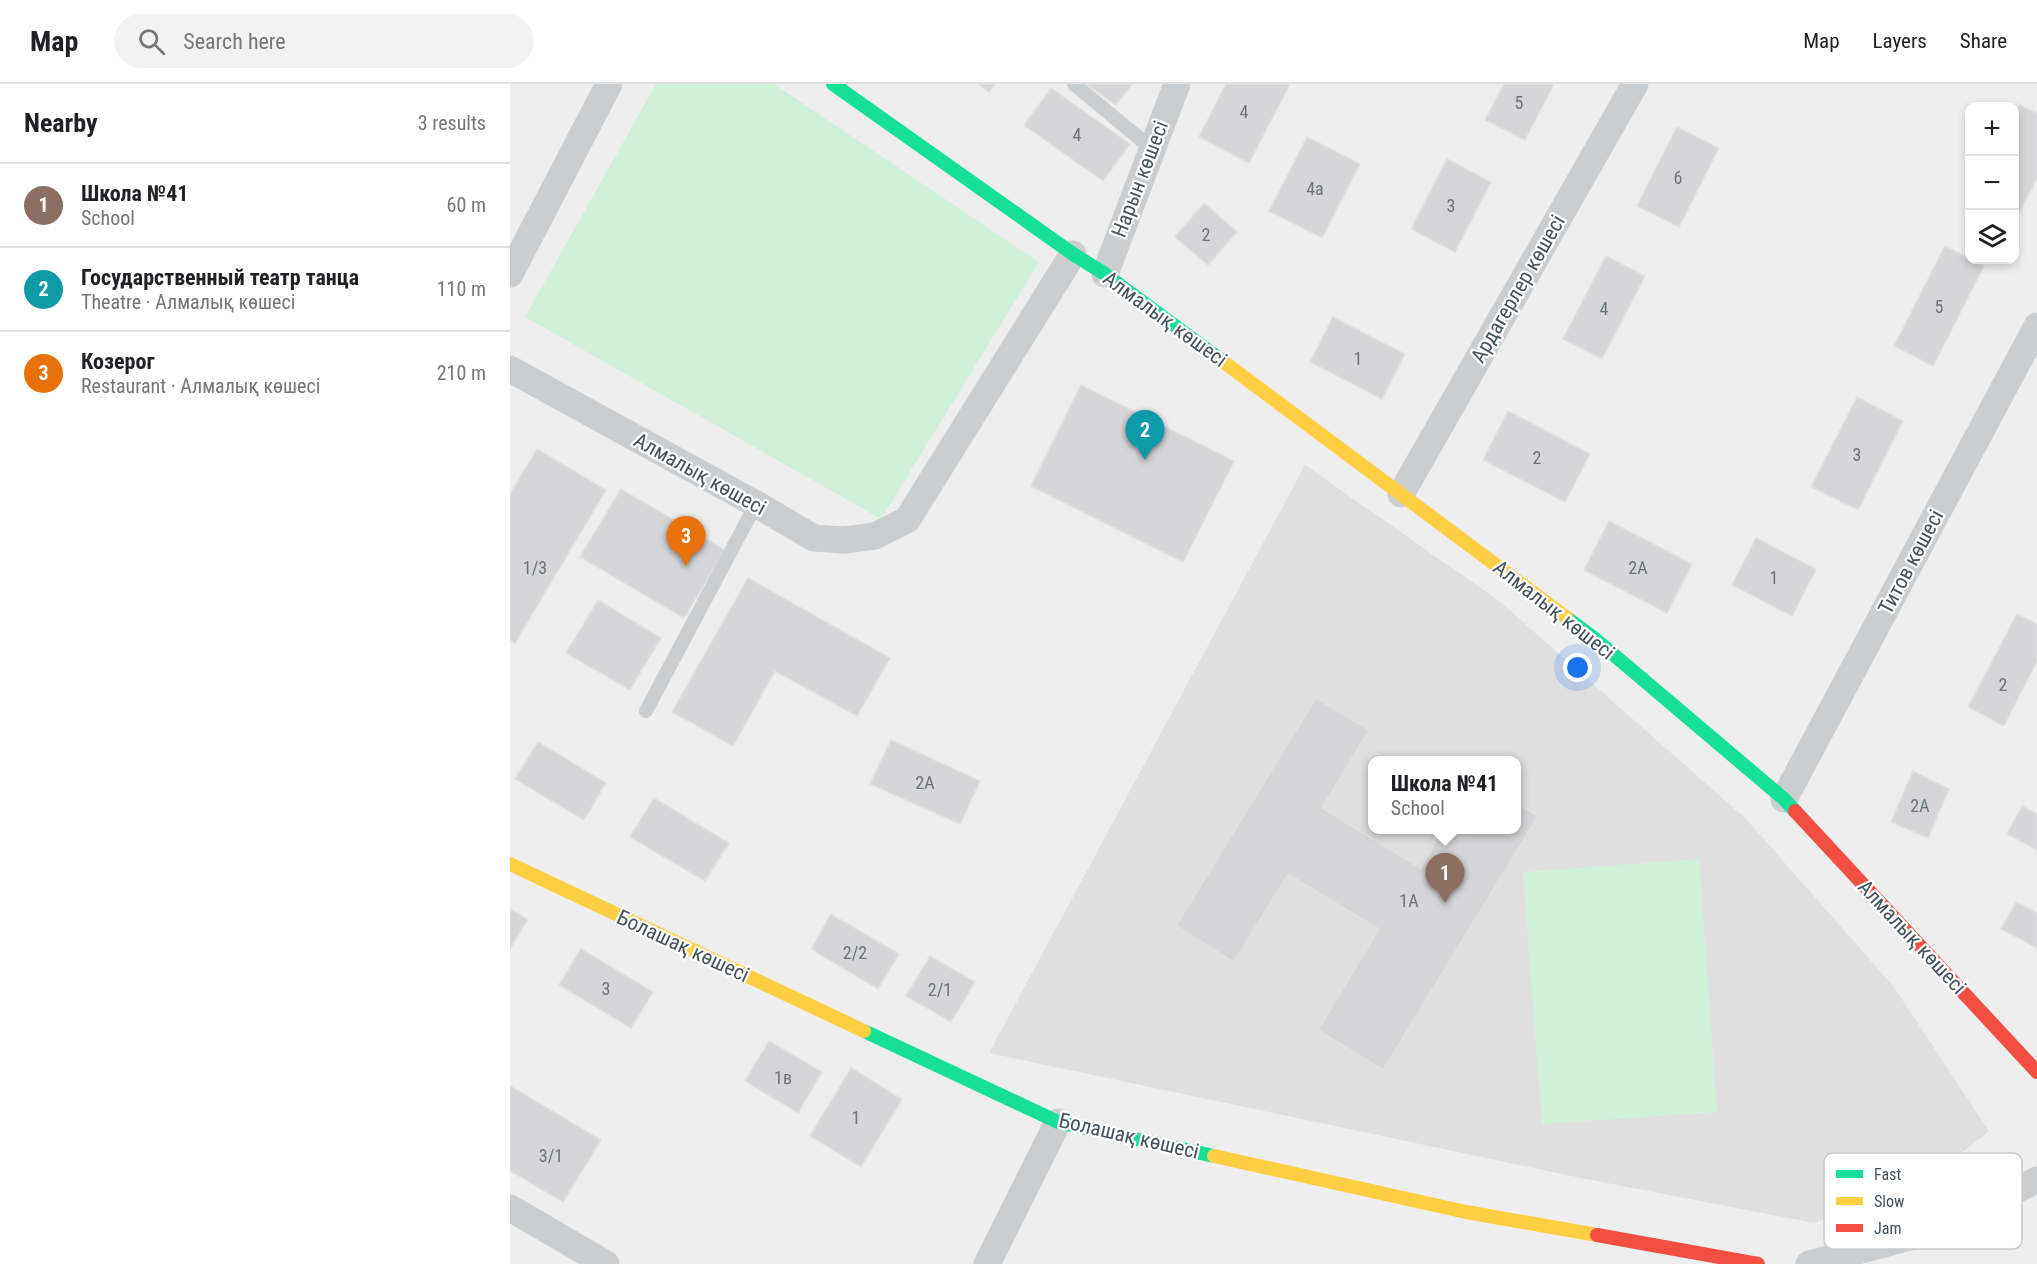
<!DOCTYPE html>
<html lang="en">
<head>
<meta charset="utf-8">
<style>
  :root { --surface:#fff; --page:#f2f2f2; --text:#202124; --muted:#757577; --line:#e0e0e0; --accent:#7c3aed }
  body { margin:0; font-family:"Roboto Condensed",sans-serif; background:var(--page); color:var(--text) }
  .controls { position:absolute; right:18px; top:18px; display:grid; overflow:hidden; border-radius:12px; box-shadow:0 3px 9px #0003 }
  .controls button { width:54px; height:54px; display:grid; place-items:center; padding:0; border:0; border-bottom:2px solid var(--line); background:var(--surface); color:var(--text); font:30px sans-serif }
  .you { position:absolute; left:1068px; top:584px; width:21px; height:21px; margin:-15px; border:4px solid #fff; border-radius:50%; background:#1a73e8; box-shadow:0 0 0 9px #1a73e833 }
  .badge { display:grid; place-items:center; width:39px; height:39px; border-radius:50%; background:var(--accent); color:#fff; font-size:20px; font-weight:700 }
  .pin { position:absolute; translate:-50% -50px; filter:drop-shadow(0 2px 3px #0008) }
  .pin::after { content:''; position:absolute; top:32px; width:21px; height:18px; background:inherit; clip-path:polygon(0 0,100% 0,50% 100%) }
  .popup { position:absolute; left:858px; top:672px; width:153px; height:78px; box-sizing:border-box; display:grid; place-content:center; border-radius:12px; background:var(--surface); filter:drop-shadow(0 2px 4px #0005); font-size:20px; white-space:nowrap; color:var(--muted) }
  .popup b { font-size:22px; color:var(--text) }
  .popup::after { content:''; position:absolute; left:50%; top:100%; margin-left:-12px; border:12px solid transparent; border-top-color:var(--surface) }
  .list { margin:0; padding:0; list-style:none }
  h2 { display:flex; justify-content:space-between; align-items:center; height:78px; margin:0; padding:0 24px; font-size:26px }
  h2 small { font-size:20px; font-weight:400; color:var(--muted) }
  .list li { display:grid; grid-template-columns:39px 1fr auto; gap:18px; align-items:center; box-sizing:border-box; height:84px; padding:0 24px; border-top:2px solid var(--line) }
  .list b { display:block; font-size:22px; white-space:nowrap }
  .list p { margin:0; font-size:20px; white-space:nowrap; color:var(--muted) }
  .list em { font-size:20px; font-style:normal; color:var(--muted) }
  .icon { flex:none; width:33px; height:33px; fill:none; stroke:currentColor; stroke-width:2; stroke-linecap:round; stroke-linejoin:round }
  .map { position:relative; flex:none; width:1527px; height:1180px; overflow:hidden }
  header { display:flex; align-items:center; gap:36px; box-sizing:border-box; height:84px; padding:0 30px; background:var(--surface); border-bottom:2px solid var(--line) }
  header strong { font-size:28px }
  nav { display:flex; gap:33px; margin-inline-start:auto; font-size:21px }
  .search { width:420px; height:54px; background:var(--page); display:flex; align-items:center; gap:15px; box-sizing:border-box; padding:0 21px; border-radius:33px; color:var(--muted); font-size:22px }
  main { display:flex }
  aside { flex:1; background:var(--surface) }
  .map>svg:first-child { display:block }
  .education { fill:#e0dfe0; fill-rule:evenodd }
  .green { fill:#d1f0da }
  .building { fill:#d6d6d9; stroke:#e0e0e1; stroke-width:1.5 }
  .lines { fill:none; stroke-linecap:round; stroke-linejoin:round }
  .lane { stroke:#caced0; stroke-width:14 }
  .street { stroke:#caced0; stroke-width:27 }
  .fast { stroke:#16e098; stroke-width:14 }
  .slow { stroke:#ffcf43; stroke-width:14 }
  .jam { stroke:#f24e42; stroke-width:14 }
  .labels { text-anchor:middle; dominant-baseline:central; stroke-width:4.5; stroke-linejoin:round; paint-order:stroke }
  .number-label { font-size:18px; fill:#6a747c }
  .street-label { font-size:21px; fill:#44525c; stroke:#fff }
  .key { fill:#fff; stroke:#c7cbce; stroke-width:1.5 }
  .key-label { font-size:16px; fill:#44525c }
</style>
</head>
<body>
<header>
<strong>Map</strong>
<div class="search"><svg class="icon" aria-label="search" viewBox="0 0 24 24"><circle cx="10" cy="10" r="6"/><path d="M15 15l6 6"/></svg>Search here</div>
<nav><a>Map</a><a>Layers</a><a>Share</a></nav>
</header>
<main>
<aside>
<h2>Nearby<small>3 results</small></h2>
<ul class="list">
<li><span class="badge" style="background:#8d6e63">1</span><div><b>Школа №41</b><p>School</p></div><em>60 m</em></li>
<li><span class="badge" style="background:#0f9aa8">2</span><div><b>Государственный театр танца</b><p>Theatre · Алмалық көшесі</p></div><em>110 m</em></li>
<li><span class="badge" style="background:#e8710a">3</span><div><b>Козерог</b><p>Restaurant · Алмалық көшесі</p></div><em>210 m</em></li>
</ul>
</aside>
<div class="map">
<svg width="1527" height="1180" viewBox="0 0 1527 1180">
  <rect width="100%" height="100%" fill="#efeeee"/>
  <path class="education" d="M795,381L989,517L1236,735L1384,903L1479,1047L1420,1094L1304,1139L1071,1094L479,969ZM863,676H1007V746H863Z"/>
  <g class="green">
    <polygon points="146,0 264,0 529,178 371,435 15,233"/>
    <polygon points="1189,775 1207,1028 1032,1040 1013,788"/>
  </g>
  <g class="building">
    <polygon points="468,0 485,0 479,8"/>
    <polygon points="576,0 622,0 606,21"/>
    <polygon points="716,0 780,0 739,79 689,53"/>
    <polygon points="994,0 1044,0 1015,56 975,36"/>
    <polygon points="541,4 620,60 593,97 514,41"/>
    <polygon points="1510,21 1527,29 1527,94 1509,129 1504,127 1504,32"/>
    <polygon points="1167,43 1209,64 1169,143 1127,122"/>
    <polygon points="797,53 850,80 812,154 759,127"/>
    <polygon points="937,75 981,98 945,168 901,145"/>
    <polygon points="694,119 727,148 698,181 665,153"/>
    <polygon points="1435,162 1474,182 1423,282 1384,262"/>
    <polygon points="1096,172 1135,192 1092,275 1053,255"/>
    <polygon points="823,233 895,270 872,315 800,278"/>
    <polygon points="571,301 724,377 673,478 521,402"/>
    <polygon points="1347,313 1393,337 1348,426 1301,403"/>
    <polygon points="998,327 1080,370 1055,418 973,376"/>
    <polygon points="27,365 96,406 5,559 0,556 0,410"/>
    <polygon points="111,405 215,466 174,534 70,473"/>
    <polygon points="1099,437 1182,480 1157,529 1074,486"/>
    <polygon points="1246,454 1306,485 1282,532 1222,501"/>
    <polygon points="238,494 380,574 347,632 265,587 223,662 162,628"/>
    <polygon points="88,516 151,554 120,606 56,569"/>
    <polygon points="1507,530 1527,540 1527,577 1494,642 1458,623"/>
    <polygon points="806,614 859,646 812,724 910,784 933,746 1007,746 1007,719 1028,732 873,986 808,946 869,845 778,790 724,878 666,842"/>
    <polygon points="381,656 470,697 450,740 360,700"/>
    <polygon points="28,658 96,699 74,736 5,695"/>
    <polygon points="1403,687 1439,705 1418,754 1381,738"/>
    <polygon points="144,714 219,759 195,797 120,753"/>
    <polygon points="1512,722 1527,730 1527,766 1497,750"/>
    <polygon points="1506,818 1527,829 1527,864 1491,845"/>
    <polygon points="0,825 18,835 0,865"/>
    <polygon points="321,830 389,870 368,905 301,865"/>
    <polygon points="71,865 143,908 121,944 49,901"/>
    <polygon points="420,872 465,898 441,938 396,912"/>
    <polygon points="259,957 312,988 288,1029 235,997"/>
    <polygon points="341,984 392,1015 351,1083 300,1052"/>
    <polygon points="0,1002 91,1056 53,1118 0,1087"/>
  </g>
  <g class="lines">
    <g class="lane">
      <polyline points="564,0 641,64"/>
      <polyline points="136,627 246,420"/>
    </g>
    <g class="street">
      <polyline points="0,190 99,0"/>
      <polyline points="595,190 667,0"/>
      <polyline points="0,285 246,420 304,454 334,456 365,452 397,436 563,170"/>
      <polyline points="891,410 1125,0"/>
      <polyline points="1274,715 1527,242"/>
      <polyline points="0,1124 96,1180"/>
      <polyline points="477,1180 548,1038"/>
      <polyline points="1299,1180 1415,1149 1527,1096"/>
    </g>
    <g class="fast">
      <polyline points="323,0 563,170 595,190 715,279"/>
      <polyline points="1057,534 1084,554 1274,715 1285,727"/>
      <polyline points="354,947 548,1038 704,1072"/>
    </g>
    <g class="slow">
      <polyline points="715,279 1057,534"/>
      <polyline points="0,780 354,947"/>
      <polyline points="704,1072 956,1128 1087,1151"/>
    </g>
    <g class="jam">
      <polyline points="1285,727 1527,988"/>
      <polyline points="1087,1151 1248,1180"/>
    </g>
  </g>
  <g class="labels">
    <g class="number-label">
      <text x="1009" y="18">5</text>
      <text x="734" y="27">4</text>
      <text x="567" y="50">4</text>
      <text x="1168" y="93">6</text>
      <text x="805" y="104">4а</text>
      <text x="941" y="121">3</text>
      <text x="696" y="150">2</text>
      <text x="1429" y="222">5</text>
      <text x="1094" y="224">4</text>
      <text x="848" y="274">1</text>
      <text x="1347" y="370">3</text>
      <text x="1027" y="373">2</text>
      <text x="25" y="483">1/3</text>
      <text x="1128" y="483">2А</text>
      <text x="1264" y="493">1</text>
      <text x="1493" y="600">2</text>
      <text x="415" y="698">2А</text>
      <text x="1410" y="721">2А</text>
      <text x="899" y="816">1А</text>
      <text x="345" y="868">2/2</text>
      <text x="96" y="904">3</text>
      <text x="430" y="905">2/1</text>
      <text x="273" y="993">1в</text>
      <text x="346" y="1033">1</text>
      <text x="41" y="1071">3/1</text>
    </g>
    <g class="street-label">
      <text transform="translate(630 95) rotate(-69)">Нарын көшесі</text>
      <text transform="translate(1008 205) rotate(-60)">Ардагерлер көшесі</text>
      <text transform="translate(655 235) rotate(36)">Алмалық көшесі</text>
      <text transform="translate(190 390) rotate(29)">Алмалық көшесі</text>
      <text transform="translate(1401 478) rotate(-62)">Титов көшесі</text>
      <text transform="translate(1044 526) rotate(38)">Алмалық көшесі</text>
      <text transform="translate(1402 853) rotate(47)">Алмалық көшесі</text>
      <text transform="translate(173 862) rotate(25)">Болашақ көшесі</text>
      <text transform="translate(619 1052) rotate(13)">Болашақ көшесі</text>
    </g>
  </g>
  <rect x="1314" y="1069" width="198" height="96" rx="9" class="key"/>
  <rect x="1326" y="1086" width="27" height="8" fill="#16e098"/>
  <rect x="1326" y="1113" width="27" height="8" fill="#ffcf43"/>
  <rect x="1326" y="1140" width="27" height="8" fill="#f24e42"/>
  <g class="key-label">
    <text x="1364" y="1096">Fast</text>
    <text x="1364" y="1123">Slow</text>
    <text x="1364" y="1150">Jam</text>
  </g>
</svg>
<div class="controls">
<button>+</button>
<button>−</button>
<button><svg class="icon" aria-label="layers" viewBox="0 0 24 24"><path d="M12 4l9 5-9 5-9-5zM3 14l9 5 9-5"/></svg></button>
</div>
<div class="you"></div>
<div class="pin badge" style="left:935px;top:819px;background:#8d6e63">1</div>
<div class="popup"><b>Школа №41</b>School</div>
<div class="pin badge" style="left:635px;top:376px;background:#0f9aa8">2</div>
<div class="pin badge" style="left:176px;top:482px;background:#e8710a">3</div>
</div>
</main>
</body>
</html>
